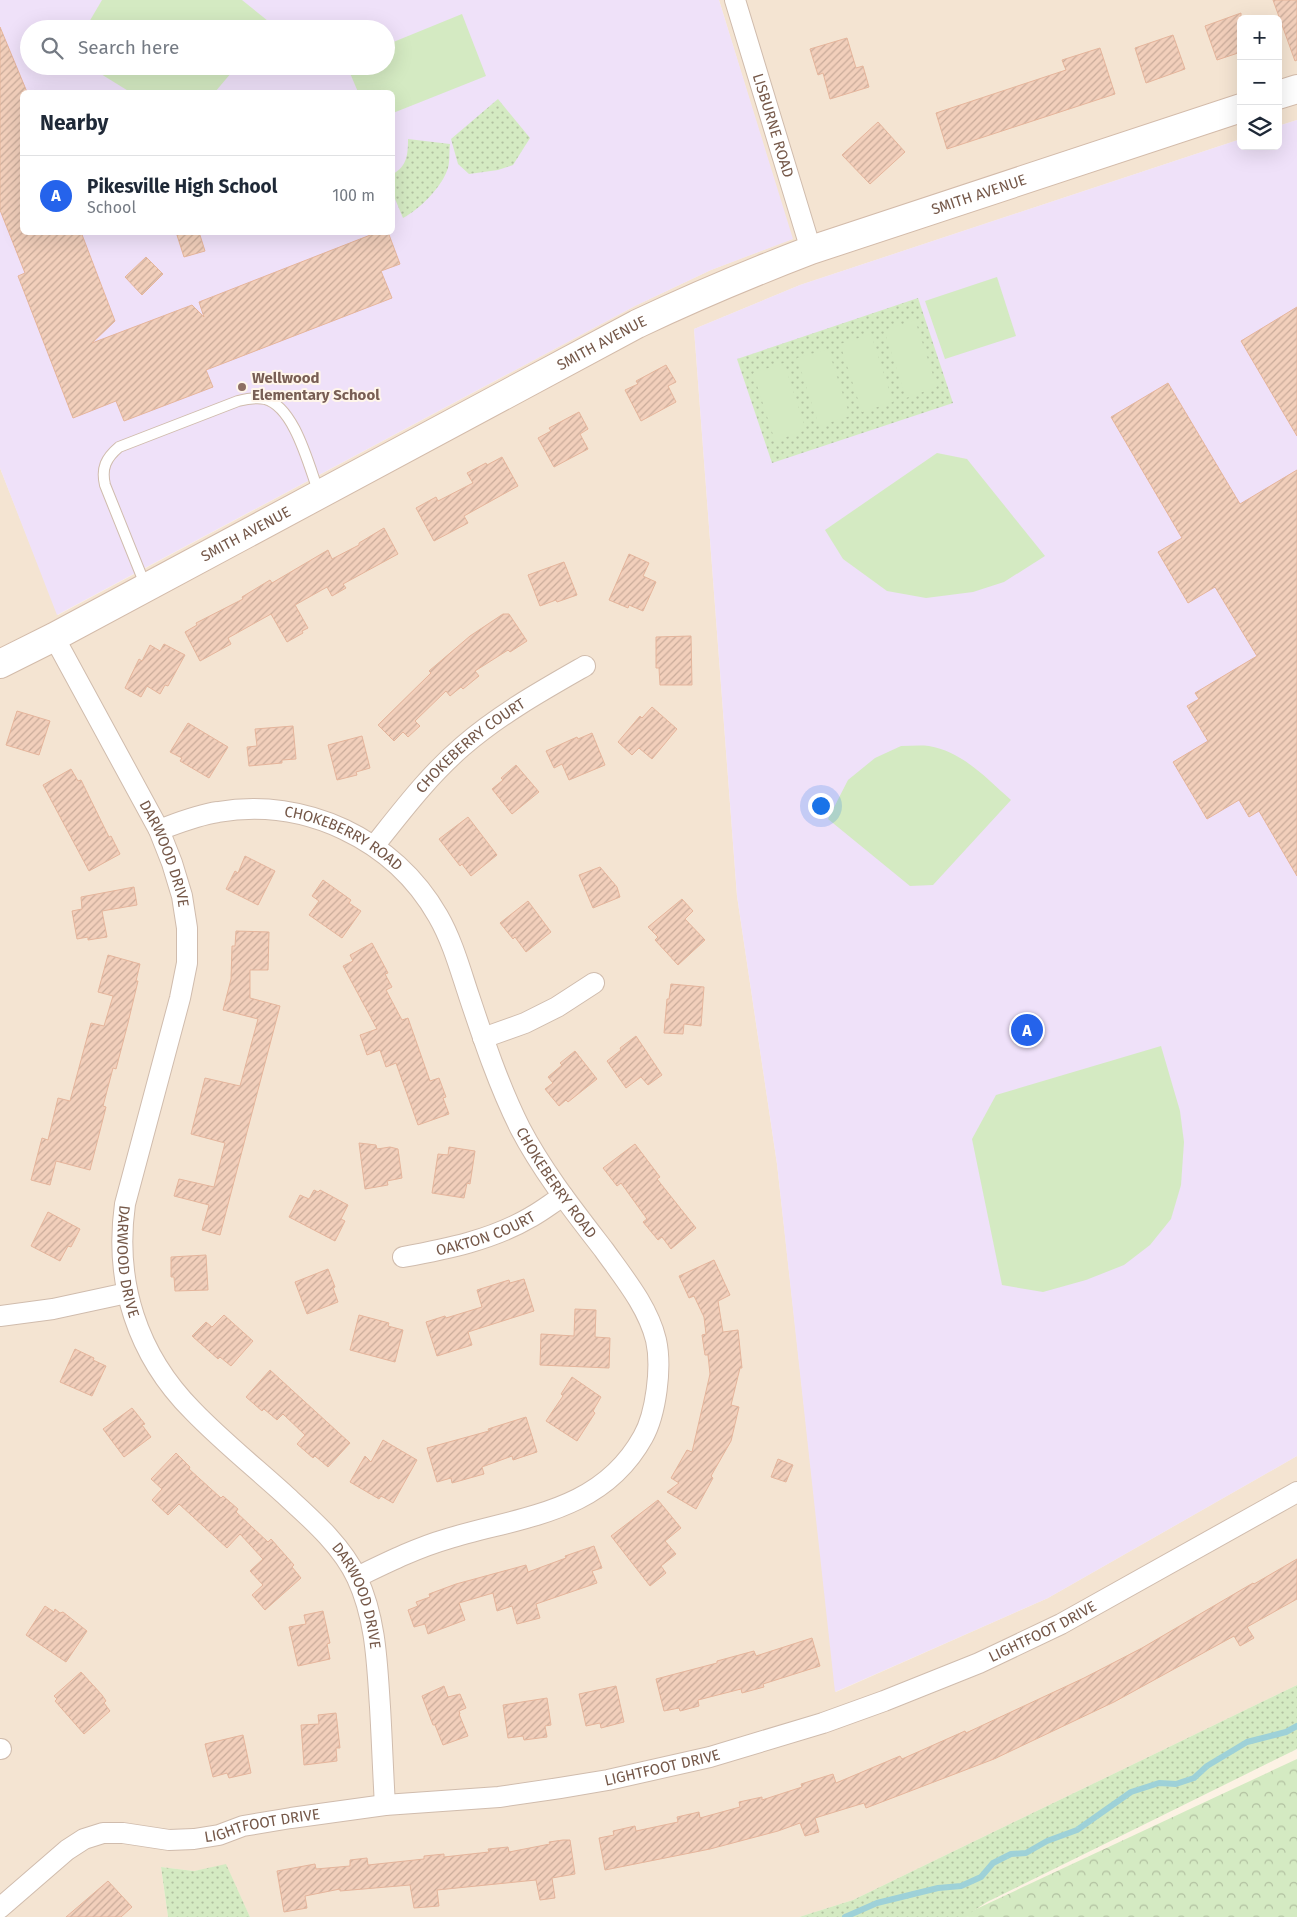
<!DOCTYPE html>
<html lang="en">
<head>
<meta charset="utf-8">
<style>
  :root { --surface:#fff; --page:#f2f2f3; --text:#1f2937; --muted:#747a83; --line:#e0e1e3; --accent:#2563eb }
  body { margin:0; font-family:"Fira Sans",sans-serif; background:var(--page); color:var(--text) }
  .controls { position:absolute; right:15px; top:15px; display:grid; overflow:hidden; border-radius:8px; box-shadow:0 5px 20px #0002 }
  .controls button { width:45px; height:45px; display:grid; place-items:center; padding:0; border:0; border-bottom:1px solid var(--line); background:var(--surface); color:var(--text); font:25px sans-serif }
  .you { position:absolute; left:820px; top:805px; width:18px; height:18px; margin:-12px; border:4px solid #fff; border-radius:50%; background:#1a73e8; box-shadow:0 0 0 8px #1a73e833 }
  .badge { display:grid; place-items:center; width:32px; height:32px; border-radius:50%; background:var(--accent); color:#fff; font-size:16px; font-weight:700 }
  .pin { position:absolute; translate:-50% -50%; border:2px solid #fff; box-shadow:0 1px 5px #0006 }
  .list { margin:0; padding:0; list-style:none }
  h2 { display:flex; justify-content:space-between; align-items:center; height:65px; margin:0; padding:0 20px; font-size:21px }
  h2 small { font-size:16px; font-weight:400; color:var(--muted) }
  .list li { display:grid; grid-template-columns:32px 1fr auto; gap:15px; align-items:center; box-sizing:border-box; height:80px; padding:0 20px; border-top:1px solid var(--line) }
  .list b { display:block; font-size:19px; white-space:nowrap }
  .list p { margin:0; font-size:16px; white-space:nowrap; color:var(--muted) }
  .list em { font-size:16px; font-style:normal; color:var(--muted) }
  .icon { flex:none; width:28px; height:28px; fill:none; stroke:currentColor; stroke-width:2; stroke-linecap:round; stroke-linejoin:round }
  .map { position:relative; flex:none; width:1297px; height:1917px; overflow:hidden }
  .search { position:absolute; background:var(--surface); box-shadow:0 5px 20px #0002; left:20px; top:20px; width:375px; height:55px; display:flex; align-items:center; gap:12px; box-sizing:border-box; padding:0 18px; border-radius:28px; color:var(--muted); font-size:19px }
  .panel { position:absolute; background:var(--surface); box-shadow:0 5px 20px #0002; left:20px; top:90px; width:375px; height:145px; border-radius:8px }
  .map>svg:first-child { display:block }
  .residential { fill:#f4e4d2 }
  .education { fill:#efe1f9; fill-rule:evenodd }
  .forest { fill:url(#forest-crowns) }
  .park { fill:url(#park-dots) }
  .pitch { fill:#d4eac2 }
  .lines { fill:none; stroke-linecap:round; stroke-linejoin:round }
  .stream { stroke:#9ed1d8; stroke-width:6 }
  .building { fill:url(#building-hatch); stroke:#e5b59c }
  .lane-casing { stroke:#d0bcad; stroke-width:12 }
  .street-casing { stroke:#d0bcad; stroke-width:22 }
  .secondary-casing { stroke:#d3bbaa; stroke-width:30 }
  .lane { stroke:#fff; stroke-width:10 }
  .street { stroke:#fff; stroke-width:20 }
  .secondary { stroke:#fff; stroke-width:28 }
  .education-dot { fill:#8d6e63; stroke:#fff6eb; stroke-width:2 }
  .labels { text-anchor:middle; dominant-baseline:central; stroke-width:4; stroke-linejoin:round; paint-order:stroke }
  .street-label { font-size:15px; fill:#755849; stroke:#fff6eb }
  .education-label { font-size:15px; font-weight:bold; fill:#785e54; stroke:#fff6eb; text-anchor:start }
</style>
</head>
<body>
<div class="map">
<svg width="1297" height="1917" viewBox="0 0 1297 1917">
  <defs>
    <pattern id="forest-crowns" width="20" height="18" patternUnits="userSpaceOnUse" patternTransform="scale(1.25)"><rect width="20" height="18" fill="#d4eac2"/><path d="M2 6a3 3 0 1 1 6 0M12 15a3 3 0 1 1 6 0" fill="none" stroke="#b1c0a0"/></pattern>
    <pattern id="park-dots" width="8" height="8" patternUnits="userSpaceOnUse" patternTransform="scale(1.25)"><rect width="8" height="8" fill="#d4eac2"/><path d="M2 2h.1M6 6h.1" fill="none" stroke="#b1c0a0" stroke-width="1.8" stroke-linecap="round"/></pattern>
    <pattern id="building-hatch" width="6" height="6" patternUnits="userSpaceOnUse" patternTransform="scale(1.25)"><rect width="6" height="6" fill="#f2cfbb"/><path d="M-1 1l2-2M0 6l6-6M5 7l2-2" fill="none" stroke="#c9ab9a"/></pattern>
  </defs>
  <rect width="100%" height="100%" fill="#fcf2e4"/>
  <polygon class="residential" points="719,0 1297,0 1297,120 1278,126 1278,19 1241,19 1241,139 800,285 694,329 737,896 777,1164 836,1692 1048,1598 1297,1456 1297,1685 853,1900 799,1917 250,1917 226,1865 194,1871 161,1867 168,1917 0,1917 0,468 58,615 635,306 711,270 792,239"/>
  <g class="education">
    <path d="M0,0H719L793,239L711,270L635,306L57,615L0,468ZM29,29H386V66H29ZM22,92H392V232H22Z"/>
    <polygon points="1297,120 1297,1456 1048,1598 835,1692 777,1164 737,896 694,329 800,285 1241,139 1241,146 1278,146 1278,126"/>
  </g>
  <polygon class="forest" points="1297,1759 1297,1917 959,1917"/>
  <g class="park">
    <polygon points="498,99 530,138 513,165 498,170 469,174 458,164 451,139"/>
    <path d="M408,139L450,144C449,151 450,161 448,168C442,187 420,209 403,218L393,194V174C407,166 408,155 408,139Z"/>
    <polygon points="918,298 953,403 772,463 737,359"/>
    <polygon points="1297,1685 1297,1749 987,1902 964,1917 799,1917 853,1900"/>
    <polygon points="226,1864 250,1917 168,1917 161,1867 194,1871"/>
  </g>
  <g class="pitch">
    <polygon points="102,0 242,0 273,25 269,29 85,29"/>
    <polygon points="462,14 486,76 393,113 392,92 358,92 347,66 386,66 386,45"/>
    <polygon points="88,66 237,66 215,92 130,92"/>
    <polygon points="997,277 1016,336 945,359 925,301"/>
    <polygon points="915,320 937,387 906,398 884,330"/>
    <polygon points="871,334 893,402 862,412 840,344"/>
    <polygon points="828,349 850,416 819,426 797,358"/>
    <polygon points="784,363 806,430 775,441 753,373"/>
    <polygon points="937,453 967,459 1045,556 1004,582 973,592 926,598 887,591 843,559 825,530"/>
    <path d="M901,746C910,746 920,745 929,746C963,752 986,778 1011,800L933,885L910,886L828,819L848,780L875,758Z"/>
    <polygon points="1161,1046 1180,1111 1184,1142 1181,1185 1171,1219 1150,1245 1124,1265 1086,1280 1043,1292 1002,1285 972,1139 996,1095"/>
  </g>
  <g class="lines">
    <polyline class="stream" points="845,1917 877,1903 938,1888 961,1886 981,1877 993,1863 1011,1854 1026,1853 1047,1841 1077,1830 1131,1792 1159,1783 1176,1784 1194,1778 1207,1766 1247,1742 1286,1732 1297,1726"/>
  </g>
  <g class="building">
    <polygon points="1273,0 1297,0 1297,60 1295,61"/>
    <polygon points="1241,13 1241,52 1217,60 1205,26"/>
    <polygon points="0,27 27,92 22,92 22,232 81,232 115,321 92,343 192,305 204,317 199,302 378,232 388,232 400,264 381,271 392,298 206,370 213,387 124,421 116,401 73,418 18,276 25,273 0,210"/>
    <polygon points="1173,35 1185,69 1146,83 1135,48"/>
    <polygon points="847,38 856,68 863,66 869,87 830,99 823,73 818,75 810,49"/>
    <polygon points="1100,48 1115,94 947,149 936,113 1066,70 1062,60"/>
    <polygon points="878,122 905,152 870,184 842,155"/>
    <polygon points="176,232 199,232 205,251 184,257"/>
    <polygon points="146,257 163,274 142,295 125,277"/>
    <polygon points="1297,307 1297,436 1241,341"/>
    <polygon points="666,365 676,382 668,386 676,402 641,421 625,390 638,384 636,381"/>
    <polygon points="1168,383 1240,504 1297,470 1297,876 1259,811 1249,817 1239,800 1207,819 1173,762 1208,741 1187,706 1199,699 1195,693 1257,656 1215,587 1188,603 1158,552 1182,538 1111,417"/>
    <polygon points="579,412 588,429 580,434 588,449 554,467 538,438 551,431 549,428"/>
    <polygon points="502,457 518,486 464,516 468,523 434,541 416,508 436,497 438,501 473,483 467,473 486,463 487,465"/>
    <polygon points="384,528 398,554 343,584 346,588 332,596 327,587 295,605 308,628 302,631 303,633 287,642 271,614 228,638 231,644 200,661 185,632 197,625 196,623 243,599 242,597 270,580 272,583 328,550 332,559 359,545 359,543"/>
    <polygon points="629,554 649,563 643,576 656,582 643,611 629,605 628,608 609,600"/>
    <polygon points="564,562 577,595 557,602 556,600 540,606 528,575"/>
    <polygon points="503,614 509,614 527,641 510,652 508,650 475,671 479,676 463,689 461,687 450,696 446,691 415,721 420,726 408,737 403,732 394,741 378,725 431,673 429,671 470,636"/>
    <polygon points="691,636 692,685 660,685 659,668 656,668 656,637"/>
    <polygon points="164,644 185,655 168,686 165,685 160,694 147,686 141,697 125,688 139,659 142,661 150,645 160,651"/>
    <polygon points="652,707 677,729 652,759 639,748 632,755 618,742 640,716 642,718"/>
    <polygon points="17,711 50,721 39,755 6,745"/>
    <polygon points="188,723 228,747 209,778 180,761 182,758 170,752"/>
    <polygon points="293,726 296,759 282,760 282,763 249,766 247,747 257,746 255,729"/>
    <polygon points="592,733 605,765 569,780 562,764 554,768 546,751 577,737 578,739"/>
    <polygon points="362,736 370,768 356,772 357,775 337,780 328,745"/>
    <polygon points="516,765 539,792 512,814 492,789 503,780 501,778"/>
    <polygon points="71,769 78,781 81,780 109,837 111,836 120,854 89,871 43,785"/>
    <polygon points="468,817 497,855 471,876 462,864 460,866 439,839"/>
    <polygon points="245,856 275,871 258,905 226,889 235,871 238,873"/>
    <polygon points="600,867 617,887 620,897 593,908 579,875"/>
    <polygon points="323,880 351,900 349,903 361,911 342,938 309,915 319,901 312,896"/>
    <polygon points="134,887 137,905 102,911 107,937 88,940 88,937 77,939 72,911 82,909 81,897"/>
    <polygon points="682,899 693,911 685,919 705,940 678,965 655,940 658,937 648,927"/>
    <polygon points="528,901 551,932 526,952 515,937 513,939 500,923"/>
    <polygon points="236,931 269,932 268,970 250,970 250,998 280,1006 220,1235 202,1230 209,1205 174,1196 179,1179 214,1187 225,1143 191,1134 205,1078 240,1086 258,1019 223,1010 231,979 232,946 235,946"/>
    <polygon points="372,943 388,973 385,974 392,987 386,990 402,1020 408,1018 430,1081 439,1078 446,1097 443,1098 449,1114 418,1125 396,1063 386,1067 380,1050 367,1055 360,1035 377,1029 343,966 353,961 350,955"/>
    <polygon points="108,955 140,964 136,981 138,981 128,1023 116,1069 113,1068 103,1106 106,1107 90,1170 56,1161 50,1185 31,1180 42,1138 48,1140 58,1098 70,1101 91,1023 104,1026 113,996 98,992"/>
    <polygon points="671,984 704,987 701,1026 684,1024 683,1034 664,1033 667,999 669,999"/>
    <polygon points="636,1036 662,1075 648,1085 641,1077 626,1088 607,1061 621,1050 620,1048"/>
    <polygon points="575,1051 597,1079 568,1102 566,1100 559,1106 545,1089 553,1083 548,1077 562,1065 560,1063"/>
    <polygon points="359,1143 376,1145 377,1149 390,1147 398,1149 402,1178 387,1181 388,1185 365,1189"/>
    <polygon points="635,1144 660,1177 657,1179 696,1228 671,1249 662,1237 658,1240 643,1222 647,1219 621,1183 617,1186 603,1168"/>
    <polygon points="449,1147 475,1151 470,1184 467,1183 464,1198 432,1193 438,1154 448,1155"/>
    <polygon points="314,1190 318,1192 320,1190 348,1205 341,1219 345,1221 335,1241 289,1217 300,1195 309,1199"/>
    <polygon points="48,1212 80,1229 71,1247 68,1246 60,1261 31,1246"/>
    <polygon points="206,1255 208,1290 175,1291 174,1277 171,1277 171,1257"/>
    <polygon points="714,1260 730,1295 718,1301 723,1332 738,1330 742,1368 740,1368 731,1405 739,1407 731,1441 711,1476 713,1478 696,1509 667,1492 679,1483 671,1478 687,1450 692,1452 710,1374 708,1355 705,1355 702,1335 706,1334 704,1317 694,1296 689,1298 679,1276"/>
    <polygon points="328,1269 335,1287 333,1288 338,1302 307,1314 295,1282"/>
    <polygon points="524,1279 534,1311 468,1332 472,1345 437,1356 426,1322 445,1316 446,1318 482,1307 477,1290 509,1280 510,1283"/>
    <polygon points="575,1309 596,1310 595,1337 610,1338 609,1368 540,1365 541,1334 574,1336"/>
    <polygon points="224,1315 253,1341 231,1366 220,1357 218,1359 192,1336 206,1322 212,1327"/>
    <polygon points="359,1315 389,1323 388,1326 403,1330 395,1362 350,1350"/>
    <polygon points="75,1349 94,1358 93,1360 106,1366 92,1396 60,1382"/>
    <polygon points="270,1370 350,1443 328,1467 315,1456 313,1458 297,1444 305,1435 283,1414 277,1420 264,1409 262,1411 246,1397"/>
    <polygon points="572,1377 601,1397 593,1411 595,1413 577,1441 546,1421 563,1396 561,1394"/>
    <polygon points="132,1408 145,1424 142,1425 151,1437 124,1457 103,1429"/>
    <polygon points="526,1417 537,1452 513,1460 512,1456 482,1467 484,1474 452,1483 451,1478 437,1482 427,1448 489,1431 488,1429"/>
    <polygon points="383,1440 417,1460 393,1503 381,1496 379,1499 350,1482 365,1456 371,1462"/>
    <polygon points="176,1453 190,1467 189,1469 221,1498 223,1496 238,1509 236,1512 268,1542 271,1539 294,1565 292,1567 301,1578 265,1610 252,1595 263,1585 250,1571 263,1559 240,1534 227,1548 179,1504 168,1515 152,1500 162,1489 151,1479"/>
    <polygon points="778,1459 793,1465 786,1482 771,1477"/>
    <polygon points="658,1500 681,1528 665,1541 676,1554 661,1566 666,1573 650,1586 611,1536"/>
    <polygon points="594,1546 602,1568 592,1571 597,1583 536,1604 540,1618 517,1624 512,1606 497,1611 493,1593 459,1603 465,1620 428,1634 425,1624 414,1627 408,1610 418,1606 416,1602 430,1597 429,1594 456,1584 526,1565 528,1572 566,1558 565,1556"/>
    <polygon points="1297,1559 1297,1599 1247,1627 1254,1638 1240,1646 1234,1636 1114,1702 994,1759 866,1808 864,1803 815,1818 819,1832 805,1836 800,1823 778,1831 710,1849 605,1870 599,1838 614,1835 613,1831 635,1826 636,1831 678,1822 677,1817 699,1812 700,1818 740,1807 739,1802 762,1797 762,1800 802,1787 801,1784 833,1774 836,1783 900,1756 902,1759 965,1731 966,1733 1084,1678 1142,1648 1253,1583 1254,1584"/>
    <polygon points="45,1606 54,1612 55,1609 60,1613 63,1612 87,1631 66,1662 26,1635"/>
    <polygon points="323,1611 330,1643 327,1644 330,1659 298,1666 289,1627 306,1624 304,1615"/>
    <polygon points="812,1638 820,1666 763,1684 764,1687 742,1693 741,1689 698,1700 699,1706 680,1711 679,1708 664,1711 656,1679 717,1663 717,1661 754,1651 756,1656"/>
    <polygon points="81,1672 102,1695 106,1701 104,1703 110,1711 84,1734 55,1701 57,1699 54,1696"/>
    <polygon points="444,1686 448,1697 460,1694 466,1708 459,1711 460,1714 459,1714 468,1736 443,1745 435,1725 433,1725 422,1696"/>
    <polygon points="616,1686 624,1722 601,1728 600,1723 586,1726 579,1694"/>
    <polygon points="547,1698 551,1725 545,1726 547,1737 524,1740 523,1736 508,1738 503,1705"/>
    <polygon points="336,1713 340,1748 336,1748 337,1761 304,1765 301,1725 319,1724 318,1715"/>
    <polygon points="243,1735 251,1773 229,1778 227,1773 213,1777 205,1744"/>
    <polygon points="563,1840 570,1840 575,1874 552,1878 555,1898 540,1900 536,1880 437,1890 439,1906 414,1908 410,1885 340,1891 340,1889 305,1896 307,1908 284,1912 277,1871 315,1864 316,1869 350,1866 350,1860 367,1858 368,1865 424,1859 424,1856 444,1854 444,1857 489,1852 488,1849 508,1847 509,1852 550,1844 549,1842"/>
    <polygon points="108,1881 132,1907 121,1917 66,1917"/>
  </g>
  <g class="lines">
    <defs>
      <path id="lane" d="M146,587L105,485C101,468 106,458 119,447L238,401C246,399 256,397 265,399C295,407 309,467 319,493"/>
      <g id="street">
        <path id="s1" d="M735,0L811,250"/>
        <path id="s2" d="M54,637L159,830L172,863L182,896L187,928V963L180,998L125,1204C114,1282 137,1355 193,1411C221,1440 253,1466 283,1493C309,1517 341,1544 357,1578C376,1619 377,1663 380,1707C382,1740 383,1773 385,1805"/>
        <path id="s3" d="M159,830C178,823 197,815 218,812C305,797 394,839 438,916C452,940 460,969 469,996C484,1041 499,1086 520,1128C543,1172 574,1211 604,1250C624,1278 648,1307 656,1340C662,1367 656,1414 643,1437C601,1513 522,1516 447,1539C416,1548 386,1563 357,1577"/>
        <path id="s4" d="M374,846C402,811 429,775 463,746C500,714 543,690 585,666"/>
        <polyline points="483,1038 525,1023 557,1007 594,983"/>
        <path id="s5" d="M403,1257C447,1249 492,1240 531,1217C542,1211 552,1203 563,1196"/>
        <polyline points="0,1316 53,1309 127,1293"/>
        <polyline points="0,1749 1,1749"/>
        <path id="s6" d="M0,1908L67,1850L84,1839L103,1833H123L169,1840L194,1839L219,1835L243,1826L291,1818L385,1805L499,1797L560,1788L608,1780L710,1757L823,1723L884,1701L979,1663L1061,1624L1297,1492"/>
      </g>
      <g id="secondary">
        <polyline points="1278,95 1297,89"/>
        <path id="s7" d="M0,664L54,637L637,324C694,297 751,273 811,250L1241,108"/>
      </g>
    </defs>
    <use href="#lane" class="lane-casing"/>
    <use href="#street" class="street-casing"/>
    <use href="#secondary" class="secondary-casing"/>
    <use href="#lane" class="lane"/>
    <use href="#street" class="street"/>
    <use href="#secondary" class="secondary"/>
  </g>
  <circle class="education-dot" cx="242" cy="387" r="5"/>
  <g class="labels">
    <g class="street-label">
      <text stroke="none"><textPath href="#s1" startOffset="131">LISBURNE ROAD</textPath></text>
      <text stroke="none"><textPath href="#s7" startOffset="1088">SMITH AVENUE</textPath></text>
      <text stroke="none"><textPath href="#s7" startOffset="682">SMITH AVENUE</textPath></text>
      <text stroke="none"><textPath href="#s7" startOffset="278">SMITH AVENUE</textPath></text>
      <text stroke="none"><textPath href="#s4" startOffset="140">CHOKEBERRY COURT</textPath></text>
      <text stroke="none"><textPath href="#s3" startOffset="194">CHOKEBERRY ROAD</textPath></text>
      <text stroke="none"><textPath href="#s2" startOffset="244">DARWOOD DRIVE</textPath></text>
      <text stroke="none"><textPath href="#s3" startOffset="614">CHOKEBERRY ROAD</textPath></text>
      <text stroke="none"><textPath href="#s5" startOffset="86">OAKTON COURT</textPath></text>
      <text stroke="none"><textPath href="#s2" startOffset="664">DARWOOD DRIVE</textPath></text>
      <text stroke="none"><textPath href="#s2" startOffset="1084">DARWOOD DRIVE</textPath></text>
      <text stroke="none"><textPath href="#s6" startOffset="1100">LIGHTFOOT DRIVE</textPath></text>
      <text stroke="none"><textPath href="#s6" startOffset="695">LIGHTFOOT DRIVE</textPath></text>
      <text stroke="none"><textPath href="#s6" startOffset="290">LIGHTFOOT DRIVE</textPath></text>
    </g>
    <g class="education-label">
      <text x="252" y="378">Wellwood<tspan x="252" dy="17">Elementary School</tspan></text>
    </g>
  </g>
</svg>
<div class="controls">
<button>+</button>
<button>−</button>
<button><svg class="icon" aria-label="layers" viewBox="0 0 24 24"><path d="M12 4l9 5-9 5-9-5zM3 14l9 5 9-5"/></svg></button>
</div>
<div class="you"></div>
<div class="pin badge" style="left:1027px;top:1030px">A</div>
<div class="search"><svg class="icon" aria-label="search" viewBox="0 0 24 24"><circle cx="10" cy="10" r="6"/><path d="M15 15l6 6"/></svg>Search here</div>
<section class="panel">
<h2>Nearby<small></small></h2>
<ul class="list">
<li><span class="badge">A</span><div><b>Pikesville High School</b><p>School</p></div><em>100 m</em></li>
</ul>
</section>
</div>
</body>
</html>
